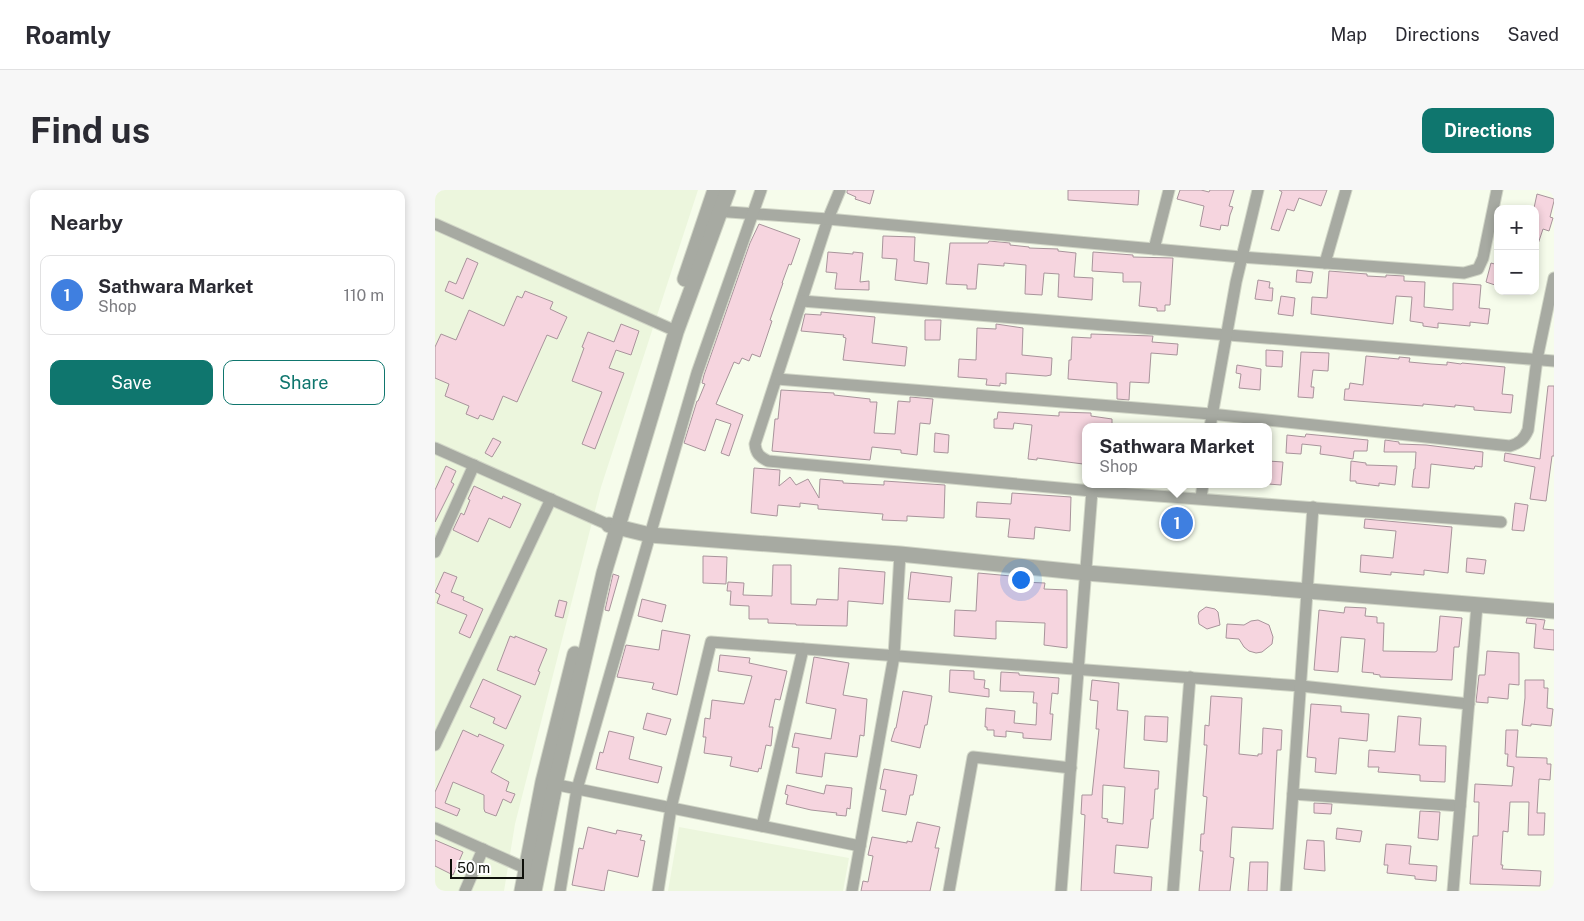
<!DOCTYPE html>
<html lang="en">
<head>
<meta charset="utf-8">
<style>
  :root { --surface:#fff; --page:#f7f7f7; --text:#2b2b33; --muted:#7c7c81; --line:#e1e1e2; --accent:#0f766e }
  body { margin:0; font-family:"Public Sans",sans-serif; background:var(--page); color:var(--text) }
  .controls { position:absolute; right:15px; top:15px; display:grid; overflow:hidden; border-radius:10px; box-shadow:0 2px 8px #0003 }
  .controls button { width:45px; height:45px; display:grid; place-items:center; padding:0; border:0; border-bottom:1px solid var(--line); background:var(--surface); color:var(--text); font:25px sans-serif }
  .scale { position:absolute; left:15px; bottom:12px; width:74px; box-sizing:border-box; padding-left:5px; border:2px solid #0f110b; border-top:0; font-size:14px; line-height:18px; white-space:nowrap; color:#0f110b; -webkit-text-stroke:4px #fff; paint-order:stroke }
  .you { position:absolute; left:585px; top:389px; width:18px; height:18px; margin:-12px; border:4px solid #fff; border-radius:50%; background:#1a73e8; box-shadow:0 0 0 8px #1a73e833 }
  .badge { display:grid; place-items:center; width:32px; height:32px; border-radius:50%; background:var(--accent); color:#fff; font-size:16px; font-weight:700 }
  .pin { position:absolute; translate:-50% -50%; border:2px solid #fff; box-shadow:0 1px 5px #0006 }
  .popup { position:absolute; left:647px; top:233px; width:190px; height:65px; box-sizing:border-box; display:grid; place-content:center; border-radius:10px; background:var(--surface); filter:drop-shadow(0 1px 4px #0005); font-size:16px; white-space:nowrap; color:var(--muted) }
  .popup b { font-size:19px; color:var(--text) }
  .popup::after { content:''; position:absolute; left:50%; top:100%; margin-left:-10px; border:10px solid transparent; border-top-color:var(--surface) }
  .list { margin:0; padding:0; list-style:none }
  h2 { display:flex; justify-content:space-between; align-items:center; height:65px; margin:0; padding:0 20px; font-size:21px }
  h2 small { font-size:16px; font-weight:400; color:var(--muted) }
  .list li { display:grid; grid-template-columns:32px 1fr auto; gap:15px; align-items:center; box-sizing:border-box; height:80px; margin:0 10px 10px; padding:0 10px; border:1px solid var(--line); border-radius:10px }
  .list b { display:block; font-size:19px; white-space:nowrap }
  .list p { margin:0; font-size:16px; white-space:nowrap; color:var(--muted) }
  .list em { font-size:16px; font-style:normal; color:var(--muted) }
  .actions { display:flex; gap:10px; padding:15px 20px }
  .actions a { flex:1; padding:11px 0; border:1px solid var(--accent); border-radius:10px; text-align:center; font-size:18px; color:var(--accent) }
  .actions .main { background:var(--accent); color:#fff }
  .map { position:relative; flex:none; width:1119px; height:701px; overflow:hidden; border-radius:10px }
  header { display:flex; align-items:center; gap:30px; box-sizing:border-box; height:70px; padding:0 25px; background:var(--surface); border-bottom:1px solid var(--line) }
  header strong { font-size:24px }
  nav { display:flex; gap:28px; margin-inline-start:auto; font-size:18px }
  .intro { display:flex; align-items:center; justify-content:space-between; box-sizing:border-box; height:120px; padding:0 30px }
  h1 { margin:0; font-size:35px }
  .button { padding:12px 22px; border-radius:10px; background:var(--accent); color:#fff; font-size:18px; font-weight:700 }
  main { display:flex; gap:30px; padding:0 30px }
  aside { flex:1; background:var(--surface); border-radius:10px; box-shadow:0 2px 8px #0003 }
  .map>svg:first-child { display:block }
  .built { fill:#ecf6dd }
  .building { fill:#f6d5df; stroke:#a8949b; fill-rule:evenodd }
  .lines { fill:none; stroke-linecap:round; stroke-linejoin:round }
  .minor-casing { stroke:#d1d6c7; stroke-width:13 }
  .tertiary-casing { stroke:#d1d6c7; stroke-width:17 }
  .minor { stroke:#a7aaa2; stroke-width:11 }
  .tertiary { stroke:#a7aaa2; stroke-width:15 }
</style>
</head>
<body>
<header>
<strong>Roamly</strong>
<nav><a>Map</a><a>Directions</a><a>Saved</a></nav>
</header>
<div class="intro"><h1>Find us</h1><a class="button">Directions</a></div>
<main>
<aside>
<h2>Nearby<small></small></h2>
<ul class="list">
<li><span class="badge" style="background:#3f7fe0">1</span><div><b>Sathwara Market</b><p>Shop</p></div><em>110 m</em></li>
</ul>
<div class="actions"><a class="main">Save</a><a>Share</a></div>
</aside>
<div class="map">
<svg width="1119" height="701" viewBox="0 0 1119 701">
  <rect width="100%" height="100%" fill="#f6fceb"/>
  <g class="built">
    <polygon points="0,0 263,0 166,297 80,634 69,701 0,701"/>
    <polygon points="244,637 414,668 408,701 233,701"/>
  </g>
  <g class="building">
    <polygon points="412,0 439,0 435,14 420,9 421,7 412,3"/>
    <polygon points="633,0 704,0 703,15 633,10"/>
    <polygon points="745,0 766,0 774,2 775,0 799,0 794,16 798,17 795,25 793,36 786,35 785,40 765,36 769,16 742,9"/>
    <polygon points="844,0 892,0 886,16 864,8 859,21 852,19 844,41 836,39 847,2"/>
    <polygon points="1102,4 1119,9 1119,11 1115,27 1118,28 1114,41 1108,39 1102,57 1100,57 1099,18"/>
    <polygon points="324,34 365,49 356,75 354,74 347,93 348,93 335,130 337,131 325,167 317,164 314,171 307,168 304,174 299,172 281,214 308,225 294,266 286,263 296,234 281,229 270,261 249,253 262,211 263,211 270,194 267,193 269,185 315,53"/>
    <polygon points="448,46 480,47 479,71 494,73 492,94 460,90 462,69 447,68"/>
    <polygon points="554,51 575,53 575,55 594,57 594,58 623,59 623,61 641,63 639,87 658,88 657,110 623,107 624,84 609,83 607,105 590,104 591,75 569,73 569,76 543,74 541,99 532,99 532,95 511,94 515,53 553,53"/>
    <polygon points="393,62 418,64 418,62 428,63 425,92 434,91 434,100 400,99 402,83 391,82"/>
    <polygon points="658,62 698,65 698,67 738,68 735,115 730,115 730,121 722,121 722,118 704,116 706,92 688,92 688,83 657,81"/>
    <polygon points="32,68 43,73 28,109 10,101 14,91 21,94"/>
    <polygon points="1056,73 1063,75 1063,96 1051,92"/>
    <polygon points="862,80 878,82 876,93 861,92"/>
    <polygon points="894,81 932,84 932,86 951,87 951,85 969,86 969,91 990,92 989,117 1018,120 1018,93 1046,95 1044,118 1055,119 1053,134 1035,132 1035,136 1003,133 1003,138 988,136 988,133 975,131 977,107 961,106 958,134 876,124 877,107 892,108"/>
    <polygon points="823,90 835,92 834,98 838,98 837,111 820,109"/>
    <polygon points="90,101 118,112 115,119 132,127 122,149 112,145 82,212 68,206 58,230 45,225 43,229 31,224 34,216 10,206 14,194 0,188 0,157 6,144 21,150 34,120 69,136 82,106 87,108"/>
    <polygon points="846,106 860,108 858,126 843,124"/>
    <polygon points="386,122 440,127 437,153 472,157 470,176 408,170 411,148 408,147 409,145 366,141 370,124 386,125"/>
    <polygon points="490,130 506,130 505,150 490,150"/>
    <polygon points="186,134 204,141 196,165 181,160 174,178 189,183 160,259 147,254 167,202 137,191 149,158 147,157 153,142 179,152"/>
    <polygon points="561,134 588,138 587,165 617,168 616,185 611,186 571,183 571,194 565,193 565,196 551,195 552,189 523,187 524,169 541,170 542,138 561,139"/>
    <polygon points="656,144 718,146 717,152 743,154 742,165 716,163 714,193 695,192 694,210 682,209 682,193 633,189 634,170 636,170 637,147 656,148"/>
    <polygon points="831,160 848,161 847,177 831,176"/>
    <polygon points="866,162 894,163 893,181 878,180 876,197 879,197 878,208 863,207"/>
    <polygon points="931,166 964,169 964,167 975,168 974,172 996,174 1012,175 1012,172 1026,174 1027,173 1070,177 1067,204 1078,205 1076,223 1039,220 1039,217 1020,215 1020,217 988,214 988,216 909,210 910,199 914,199 915,193 928,195"/>
    <polygon points="802,175 826,179 825,200 804,198 806,184 801,183"/>
    <polygon points="1113,196 1119,196 1119,266 1117,266 1111,311 1095,309 1100,277 1069,271 1070,263 1105,269"/>
    <polygon points="346,200 399,203 399,205 435,209 435,212 442,212 439,243 460,244 463,211 475,212 475,207 498,209 495,234 485,233 482,265 466,263 466,260 437,257 435,270 337,261 340,229 343,229"/>
    <polygon points="563,222 624,226 624,222 656,223 656,226 677,229 677,237 651,237 651,269 649,269 648,274 602,268 602,270 593,269 597,235 579,233 578,239 559,238 559,229 562,229"/>
    <polygon points="500,243 514,245 513,263 499,262"/>
    <polygon points="871,244 933,250 932,261 919,261 918,269 900,266 885,264 886,256 867,254 866,264 851,263 852,245 870,247"/>
    <polygon points="58,248 66,252 57,267 50,263"/>
    <polygon points="950,250 964,252 964,254 991,255 1048,262 1047,277 1040,276 1039,279 996,274 994,298 977,297 979,279 980,279 981,262 949,262"/>
    <polygon points="833,271 848,272 846,295 833,294"/>
    <polygon points="916,271 931,273 931,275 962,276 960,295 944,293 944,296 921,293 921,291 915,291"/>
    <polygon points="11,276 21,281 16,292 19,294 0,332 0,300"/>
    <polygon points="319,278 345,280 344,296 355,287 361,295 373,289 384,308 385,289 408,291 408,293 449,295 449,291 510,295 509,328 472,326 472,331 447,330 448,324 383,319 383,315 365,313 365,317 343,315 342,326 316,323"/>
    <polygon points="39,296 67,309 68,306 86,314 75,338 54,328 43,352 18,340 26,323 29,325 35,310 33,309"/>
    <polygon points="577,303 636,307 635,341 600,337 599,349 573,347 575,329 541,327 542,312 576,314"/>
    <polygon points="1080,313 1093,315 1089,341 1077,340"/>
    <polygon points="930,329 1017,337 1013,383 989,380 989,385 956,382 956,385 925,382 926,365 958,368 961,341 929,338"/>
    <polygon points="268,366 292,367 291,394 268,393"/>
    <polygon points="1032,368 1051,370 1049,384 1031,382"/>
    <polygon points="338,375 356,375 356,414 381,415 382,409 403,410 404,378 450,382 448,414 413,411 412,436 361,435 361,434 333,433 333,429 314,429 314,416 295,415 296,401 292,401 293,392 309,393 308,405 337,406"/>
    <polygon points="9,382 22,387 16,402 29,407 28,410 48,419 35,448 24,443 32,425 2,413 5,405 0,402"/>
    <polygon points="476,382 517,387 515,412 473,409"/>
    <polygon points="543,383 587,387 587,392 610,393 609,399 632,400 632,458 609,455 610,433 561,431 561,449 519,446 520,420 541,421"/>
    <polygon points="178,384 184,386 174,421 170,420"/>
    <polygon points="207,409 231,415 227,432 203,426"/>
    <polygon points="124,410 132,412 128,428 120,426"/>
    <polygon points="771,417 780,419 783,422 785,435 772,439 764,434 763,426 764,422"/>
    <polygon points="910,417 931,418 930,426 942,427 942,433 949,433 948,461 1000,462 1002,461 1005,426 1027,428 1024,457 1019,457 1017,490 945,487 945,485 938,484 939,483 927,482 930,449 906,447 903,482 879,480 884,420 909,423"/>
    <polygon points="1092,428 1110,430 1108,439 1119,440 1119,460 1099,458 1101,434 1091,433"/>
    <polygon points="823,430 834,435 838,447 837,454 827,462 821,463 814,461 809,457 804,449 791,448 792,434 809,435 816,431"/>
    <polygon points="227,440 255,445 242,505 217,499 219,493 182,487 191,455 224,460"/>
    <polygon points="75,446 80,448 80,446 112,459 103,481 105,482 100,495 62,480"/>
    <polygon points="1052,461 1084,463 1084,495 1074,494 1073,509 1053,507 1053,513 1041,512 1044,485 1050,485"/>
    <polygon points="285,465 315,468 314,473 352,481 345,510 340,509 334,537 338,537 336,556 331,555 326,579 324,578 323,582 295,576 297,567 269,563 271,547 268,547 270,528 275,529 277,510 309,514 317,486 283,481"/>
    <polygon points="379,467 414,473 408,505 432,509 429,546 425,545 422,567 390,563 387,587 361,583 364,558 357,557 360,543 396,549 401,519 371,513"/>
    <polygon points="515,480 539,481 539,489 550,490 549,498 554,499 554,507 514,502"/>
    <polygon points="566,482 584,483 584,485 624,488 623,504 617,503 615,524 618,524 616,550 588,548 588,543 571,541 571,547 559,546 559,540 552,540 552,537 550,537 551,518 580,521 579,533 601,535 602,513 598,513 599,502 565,501"/>
    <polygon points="48,489 86,506 71,539 58,533 60,528 35,517"/>
    <path d="M657,490L684,493L682,520L693,521L689,578L724,581L723,599H720L718,629H716L713,658L681,655L679,683L717,687L716,701H646L650,625L646,624L647,605H657L664,539H661L663,511L655,510ZM668,595L690,597L688,634L672,632L673,629L667,628Z"/>
    <polygon points="1090,490 1109,490 1109,498 1113,498 1112,518 1118,519 1116,536 1096,534 1096,536 1087,535 1090,508"/>
    <polygon points="468,501 497,506 492,535 490,535 485,558 456,551 460,538 461,538"/>
    <polygon points="776,506 807,508 804,564 823,566 823,564 827,564 828,538 847,540 846,560 842,560 838,639 797,637 795,667 799,668 795,701 764,701 768,661 765,661 766,644 769,644 772,607 768,606 772,555 769,555 770,535 774,536"/>
    <polygon points="876,514 906,516 906,522 934,524 932,551 904,548 901,584 880,582 881,568 872,567"/>
    <polygon points="212,523 236,529 231,545 208,539"/>
    <polygon points="710,526 733,527 732,552 709,550"/>
    <polygon points="963,526 986,528 984,555 1011,556 1010,592 985,591 985,585 943,582 944,577 933,577 934,560 960,562"/>
    <polygon points="28,540 43,547 44,544 69,555 56,582 74,592 71,601 80,604 76,613 68,609 61,626 50,622 49,619 49,605 18,592 10,613 25,619 22,626 0,617 0,602"/>
    <polygon points="1071,540 1083,540 1081,567 1112,568 1112,574 1116,574 1115,590 1104,589 1102,623 1110,623 1109,645 1093,645 1094,612 1075,612 1073,642 1068,641 1066,675 1068,675 1067,679 1106,681 1105,696 1035,694 1038,646 1043,646 1044,612 1039,612 1040,594 1077,596 1079,577 1072,576 1073,564 1070,564"/>
    <polygon points="174,541 199,547 194,569 227,577 223,593 161,579 165,562 168,563"/>
    <polygon points="449,579 482,585 478,605 475,605 471,625 447,621 451,600 445,599"/>
    <polygon points="352,595 389,604 391,595 417,598 415,619 412,618 411,626 401,625 402,623 376,620 351,614 353,605 350,604"/>
    <polygon points="879,613 897,614 896,624 879,623"/>
    <polygon points="985,621 1005,622 1003,650 983,648"/>
    <polygon points="482,632 505,637 500,658 504,658 495,701 426,701 428,691 433,692 438,666 433,665 437,647 472,653 472,651 477,652"/>
    <polygon points="153,637 181,644 182,640 207,645 205,650 210,651 203,687 173,680 169,701 137,695 144,658 148,659"/>
    <polygon points="902,638 927,641 925,652 901,649"/>
    <polygon points="0,650 28,662 18,685 0,676"/>
    <polygon points="872,650 889,651 890,681 869,679"/>
    <polygon points="951,654 976,656 974,674 1002,676 1001,691 980,689 980,686 952,683 953,675 949,675"/>
    <polygon points="815,672 833,672 832,701 813,701"/>
  </g>
  <g class="lines">
    <defs>
      <g id="minor">
        <path d="M405,0L393,29L320,254C321,264 325,267 333,271L657,301L1066,332"/>
        <polyline points="280,21 393,29 806,67 1029,83 1043,79 1048,68 1062,0"/>
        <polyline points="0,34 234,138"/>
        <polyline points="719,59 734,0"/>
        <polyline points="890,73 911,0"/>
        <polyline points="367,111 1119,171"/>
        <path d="M342,189L776,224L1075,256C1085,253 1089,249 1093,240L1102,169L1119,88"/>
        <polyline points="775,237 801,92 823,0"/>
        <polyline points="0,258 174,335"/>
        <polyline points="766,308 768,294"/>
        <polyline points="0,362 39,275"/>
        <polyline points="0,555 116,309"/>
        <polyline points="113,593 425,656"/>
        <polyline points="858,604 1025,616"/>
        <polyline points="327,636 368,459"/>
        <polyline points="0,638 90,678"/>
        <polyline points="30,701 48,659"/>
        <polyline points="125,701 142,599 215,345 262,183 326,0"/>
        <polyline points="223,701 236,618 276,452 866,496 1034,514"/>
        <polyline points="417,701 459,466 465,364"/>
        <polyline points="514,701 538,567 636,578"/>
        <polyline points="626,701 657,301"/>
        <polyline points="738,701 755,487"/>
        <polyline points="851,701 878,317"/>
        <polyline points="1018,701 1042,415"/>
      </g>
      <g id="tertiary">
        <polyline points="250,89 280,0"/>
        <polyline points="174,335 215,345 465,364 652,383 1119,421"/>
        <polyline points="87,701 108,592 140,464"/>
        <polyline points="99,701 120,595 169,383 241,142 293,0"/>
      </g>
    </defs>
    <use href="#minor" class="minor-casing"/>
    <use href="#tertiary" class="tertiary-casing"/>
    <use href="#minor" class="minor"/>
    <use href="#tertiary" class="tertiary"/>
  </g>
</svg>
<div class="controls">
<button>+</button>
<button>−</button>
</div>
<div class="scale">50 m</div>
<div class="you"></div>
<div class="pin badge" style="left:742px;top:333px;background:#3f7fe0">1</div>
<div class="popup"><b>Sathwara Market</b>Shop</div>
</div>
</main>
</body>
</html>
